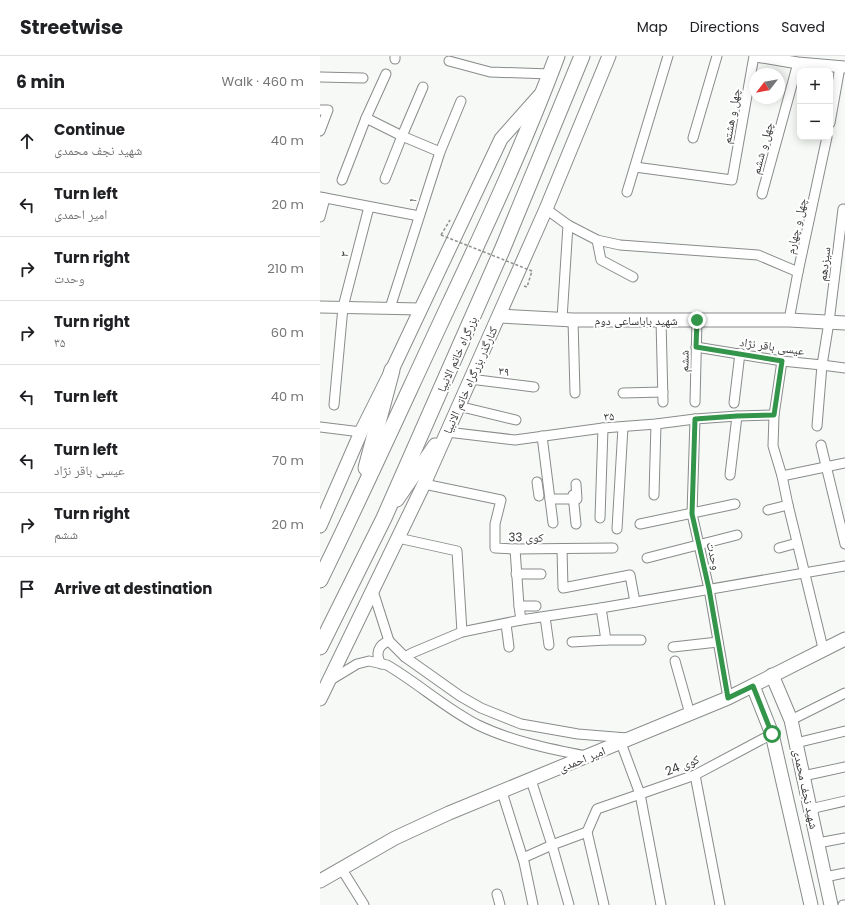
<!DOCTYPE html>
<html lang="en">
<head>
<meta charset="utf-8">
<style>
  :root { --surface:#fff; --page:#f2f2f2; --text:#202124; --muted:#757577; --line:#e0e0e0 }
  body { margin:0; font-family:Poppins,"Noto Naskh Arabic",sans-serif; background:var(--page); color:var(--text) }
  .controls { position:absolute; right:12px; top:12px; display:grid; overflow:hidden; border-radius:8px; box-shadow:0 2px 10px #0003 }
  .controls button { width:36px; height:36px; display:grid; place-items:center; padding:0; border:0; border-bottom:1px solid var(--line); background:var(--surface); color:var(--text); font:20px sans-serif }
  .compass { position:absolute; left:429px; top:12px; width:36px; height:36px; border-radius:50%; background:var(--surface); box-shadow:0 2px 10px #0003; rotate:239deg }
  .stop { position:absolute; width:12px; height:12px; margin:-9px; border:3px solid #339549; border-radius:50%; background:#fff }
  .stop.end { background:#339549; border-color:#fff; box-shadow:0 1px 4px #0008 }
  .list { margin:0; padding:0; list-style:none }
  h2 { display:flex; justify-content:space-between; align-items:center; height:52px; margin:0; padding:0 16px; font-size:17px }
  h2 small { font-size:13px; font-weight:400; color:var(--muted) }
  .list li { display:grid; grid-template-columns:26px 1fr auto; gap:12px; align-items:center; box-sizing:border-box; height:64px; padding:0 16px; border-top:1px solid var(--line) }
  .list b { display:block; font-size:15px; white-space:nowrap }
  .list p { margin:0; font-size:13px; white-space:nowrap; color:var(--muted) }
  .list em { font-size:13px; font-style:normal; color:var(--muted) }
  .icon { flex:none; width:22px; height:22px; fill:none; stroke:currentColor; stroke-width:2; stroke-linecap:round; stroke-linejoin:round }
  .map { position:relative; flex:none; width:525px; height:849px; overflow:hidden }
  header { display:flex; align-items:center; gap:24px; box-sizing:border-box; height:56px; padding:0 20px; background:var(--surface); border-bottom:1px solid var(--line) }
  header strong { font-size:19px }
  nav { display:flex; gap:22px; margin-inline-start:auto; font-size:14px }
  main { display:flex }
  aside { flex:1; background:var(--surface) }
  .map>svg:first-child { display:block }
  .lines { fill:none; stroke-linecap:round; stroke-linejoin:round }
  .minor-casing { stroke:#898c8a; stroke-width:11 }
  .tertiary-casing { stroke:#898c8a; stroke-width:13 }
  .secondary-casing { stroke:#898c8a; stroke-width:15 }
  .trunk-casing { stroke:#898c8a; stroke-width:17 }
  .path { stroke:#8e908e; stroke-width:1.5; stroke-dasharray:3 2; stroke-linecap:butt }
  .minor { stroke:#fff; stroke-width:9 }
  .tertiary { stroke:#fff; stroke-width:11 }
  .secondary { stroke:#fff; stroke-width:13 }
  .trunk { stroke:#fff; stroke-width:15 }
  .path-bridge { stroke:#8e908e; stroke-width:1.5; stroke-dasharray:3 2; stroke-linecap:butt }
  .route { stroke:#339549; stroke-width:5 }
  .labels { text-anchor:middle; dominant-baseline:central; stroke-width:4; stroke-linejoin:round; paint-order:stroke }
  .street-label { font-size:12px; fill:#373837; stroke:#fff }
</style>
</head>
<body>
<header>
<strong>Streetwise</strong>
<nav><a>Map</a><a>Directions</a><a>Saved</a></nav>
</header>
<main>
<aside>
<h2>6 min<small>Walk · 460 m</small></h2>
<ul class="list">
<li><svg class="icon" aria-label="ahead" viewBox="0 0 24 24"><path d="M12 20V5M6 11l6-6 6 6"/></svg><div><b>Continue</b><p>شهید نجف محمدی</p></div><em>40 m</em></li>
<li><svg class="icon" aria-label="left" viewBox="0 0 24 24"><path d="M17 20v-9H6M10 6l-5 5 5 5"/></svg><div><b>Turn left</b><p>امیر احمدی</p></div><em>20 m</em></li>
<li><svg class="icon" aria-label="right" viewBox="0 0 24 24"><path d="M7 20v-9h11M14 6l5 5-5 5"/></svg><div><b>Turn right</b><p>وحدت</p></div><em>210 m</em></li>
<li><svg class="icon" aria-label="right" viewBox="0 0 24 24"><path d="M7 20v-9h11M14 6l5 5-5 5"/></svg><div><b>Turn right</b><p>۳۵</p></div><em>60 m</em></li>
<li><svg class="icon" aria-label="left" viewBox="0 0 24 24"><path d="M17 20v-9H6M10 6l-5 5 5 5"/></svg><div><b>Turn left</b></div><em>40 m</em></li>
<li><svg class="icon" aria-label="left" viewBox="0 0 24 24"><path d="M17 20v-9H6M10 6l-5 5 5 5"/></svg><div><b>Turn left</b><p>عیسی باقر نژاد</p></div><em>70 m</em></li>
<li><svg class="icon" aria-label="right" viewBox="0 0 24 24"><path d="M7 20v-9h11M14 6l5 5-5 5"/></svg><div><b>Turn right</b><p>ششم</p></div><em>20 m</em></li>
<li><svg class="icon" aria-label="arrive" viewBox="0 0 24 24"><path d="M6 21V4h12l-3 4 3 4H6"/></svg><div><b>Arrive at destination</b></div></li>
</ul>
</aside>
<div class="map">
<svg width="525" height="849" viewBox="0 0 525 849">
  <rect width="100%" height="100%" fill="#f6f9f6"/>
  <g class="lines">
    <defs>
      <g id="minor">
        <polyline points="75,0 75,3"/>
        <polyline points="129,5 170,16 230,18"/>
        <polyline points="0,21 43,22"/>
        <polyline points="0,54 8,54 0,75"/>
        <polyline points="46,62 82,80 120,96"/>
        <polyline points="510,67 520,11"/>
        <polyline points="373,82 397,0"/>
        <polyline points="315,111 412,124 434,0"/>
        <polyline points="65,123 82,80 103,31"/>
        <polyline points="22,124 46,62 66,18"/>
        <polyline points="307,136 348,0"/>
        <polyline points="442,138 478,7"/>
        <polyline points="0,141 99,160"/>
        <polyline points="226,153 248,169 277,184 300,189 438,199 478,216"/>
        <polyline points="0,161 5,142"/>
        <polyline points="277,184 281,204 313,221"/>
        <polyline points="70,252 120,96 141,45"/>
        <polyline points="242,263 248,169"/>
        <polyline points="253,264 255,337"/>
        <polyline points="341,264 343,346"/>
        <polyline points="469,264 478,216 507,81"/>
        <polyline points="376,291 462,305 502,309 525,312"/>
        <polyline points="462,305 454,359 453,390 462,420 468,449 503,592"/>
        <polyline points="150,323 214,331"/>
        <polyline points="303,337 343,336"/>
        <polyline points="375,346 377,264"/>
        <polyline points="414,347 420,297"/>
        <polyline points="14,349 23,251 49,151"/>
        <polyline points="138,350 196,364"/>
        <polyline points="375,363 372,458 389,533 408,642"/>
        <polyline points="497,370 502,309 509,266 523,153"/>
        <polyline points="0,371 41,376"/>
        <polyline points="127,376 195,384 283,372 336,368 375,363 417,360 454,359"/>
        <polyline points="222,380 233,467"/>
        <polyline points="501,389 525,488"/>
        <polyline points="410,419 417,360"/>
        <polyline points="462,420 525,407"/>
        <polyline points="217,426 219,440"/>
        <polyline points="104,428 181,444 175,468 175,492 195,493 293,492"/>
        <polyline points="253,439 256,468"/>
        <polyline points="334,439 336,368"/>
        <polyline points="230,443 257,443 256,428"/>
        <polyline points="448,454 468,449"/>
        <polyline points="280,462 283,372"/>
        <polyline points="320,468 415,448"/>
        <polyline points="297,473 303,371"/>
        <polyline points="78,482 137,495 142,576"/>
        <polyline points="459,492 477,487"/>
        <polyline points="195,493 199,550 201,564"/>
        <polyline points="242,493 243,532 310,519 315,546"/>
        <polyline points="327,502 417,479"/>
        <polyline points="196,518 221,518"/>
        <polyline points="53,535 69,585 85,601 140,640 161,652 201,668 258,678 307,682"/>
        <polyline points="199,550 216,550"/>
        <polyline points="281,552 286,584"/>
        <polyline points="225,561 229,589"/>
        <polyline points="186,568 189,591"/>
        <polyline points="252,586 286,584 321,584"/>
        <polyline points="353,591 398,586"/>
        <polyline points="85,601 92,597 142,576 201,564 281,552 525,510"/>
        <polyline points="355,605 370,658"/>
        <path d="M61,608C55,598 58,589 69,585"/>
        <path d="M9,625L37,608L49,605L67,609C98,627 126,653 158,669C191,685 230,693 266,700"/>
        <polyline points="471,664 525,637"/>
        <polyline points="301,687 320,738 341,849"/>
        <polyline points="476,687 525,675"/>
        <polyline points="375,719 400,849"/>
        <polyline points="483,720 525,711"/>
        <polyline points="211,724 232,789 249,849"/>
        <polyline points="182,736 204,806 213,849"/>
        <polyline points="490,753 525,745"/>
        <polyline points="267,776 284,849"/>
        <polyline points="498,787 525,782"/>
        <polyline points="203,802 232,789 267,776 277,753 375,719 452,678"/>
        <polyline points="21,812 44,849"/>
        <polyline points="505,821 525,817"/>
        <polyline points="177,838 180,849"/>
        <polyline points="523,849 525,849"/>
      </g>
      <g id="tertiary">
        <polyline points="436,0 478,7 525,11"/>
        <polyline points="0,251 101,253"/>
      </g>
      <g id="secondary">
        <polyline points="179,260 253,264 469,264 525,267"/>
        <polyline points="77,444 115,389"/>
        <polyline points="0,470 41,376 72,314 181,83 220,39"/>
        <polyline points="452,619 471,664 511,849"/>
        <polyline points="433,630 452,678 491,849"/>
        <polyline points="0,643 104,428 226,153 289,0"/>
        <polyline points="0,825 75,782 129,757 408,642 525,583"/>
      </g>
      <g id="trunk">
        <polyline points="46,412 72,314"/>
        <path d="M0,524C44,434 85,343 127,253C166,170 205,86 237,0"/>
        <polyline points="0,591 64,462 182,194 262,0"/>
      </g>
    </defs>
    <use href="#minor" class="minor-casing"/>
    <use href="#tertiary" class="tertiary-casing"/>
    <use href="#secondary" class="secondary-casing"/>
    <use href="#trunk" class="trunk-casing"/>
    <g class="path">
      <polyline points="121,179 130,164"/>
      <polyline points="204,230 207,231 212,215"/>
    </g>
    <use href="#minor" class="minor"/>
    <use href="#tertiary" class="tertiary"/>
    <use href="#secondary" class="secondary"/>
    <use href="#trunk" class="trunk"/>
    <polyline class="path-bridge" points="121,179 212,215"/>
  </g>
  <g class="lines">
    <polyline class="route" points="377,264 376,291 462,305 454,359 417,360 375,363 372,458 389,533 408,642 433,630 452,678"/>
  </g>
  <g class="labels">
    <g class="street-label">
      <text transform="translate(411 60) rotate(-80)">چهل و هشتم</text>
      <text transform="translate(442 92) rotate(-75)">چهل و ششم</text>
      <text transform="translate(92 144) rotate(-72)">۱</text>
      <text transform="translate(476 170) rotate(-77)">چهل و چهارم</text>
      <text transform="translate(24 198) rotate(-76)">۳</text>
      <text transform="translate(504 208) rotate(-83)">سیزدهم</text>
      <text x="316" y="264">شهید باباساعی دوم</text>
      <text transform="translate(452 290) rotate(8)">عیسی باقر نژاد</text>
      <text transform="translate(137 298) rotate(-66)">بزرگراه خاتم الانبیا</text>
      <text transform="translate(364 305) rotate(-89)">ششم</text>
      <text transform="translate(184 315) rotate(7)">۳۹</text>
      <text transform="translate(150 324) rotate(-66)">کنارگذر بزرگراه خاتم الانبیا</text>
      <text transform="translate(289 360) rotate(-4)">۳۵</text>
      <text transform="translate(206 481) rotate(1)">کوی 33</text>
      <text transform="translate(394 500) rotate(77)">وحدت</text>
      <text transform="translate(262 703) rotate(-22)">امیر احمدی</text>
      <text transform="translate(362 709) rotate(-22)">کوی 24</text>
      <text transform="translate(486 733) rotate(78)">شهید نجف محمدی</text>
    </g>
  </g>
</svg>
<div class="controls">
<button>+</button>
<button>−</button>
</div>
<svg class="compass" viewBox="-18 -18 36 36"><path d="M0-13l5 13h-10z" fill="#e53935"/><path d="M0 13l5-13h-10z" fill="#757577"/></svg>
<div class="stop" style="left:452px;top:678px"></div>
<div class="stop end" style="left:377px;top:264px"></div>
</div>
</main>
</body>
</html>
